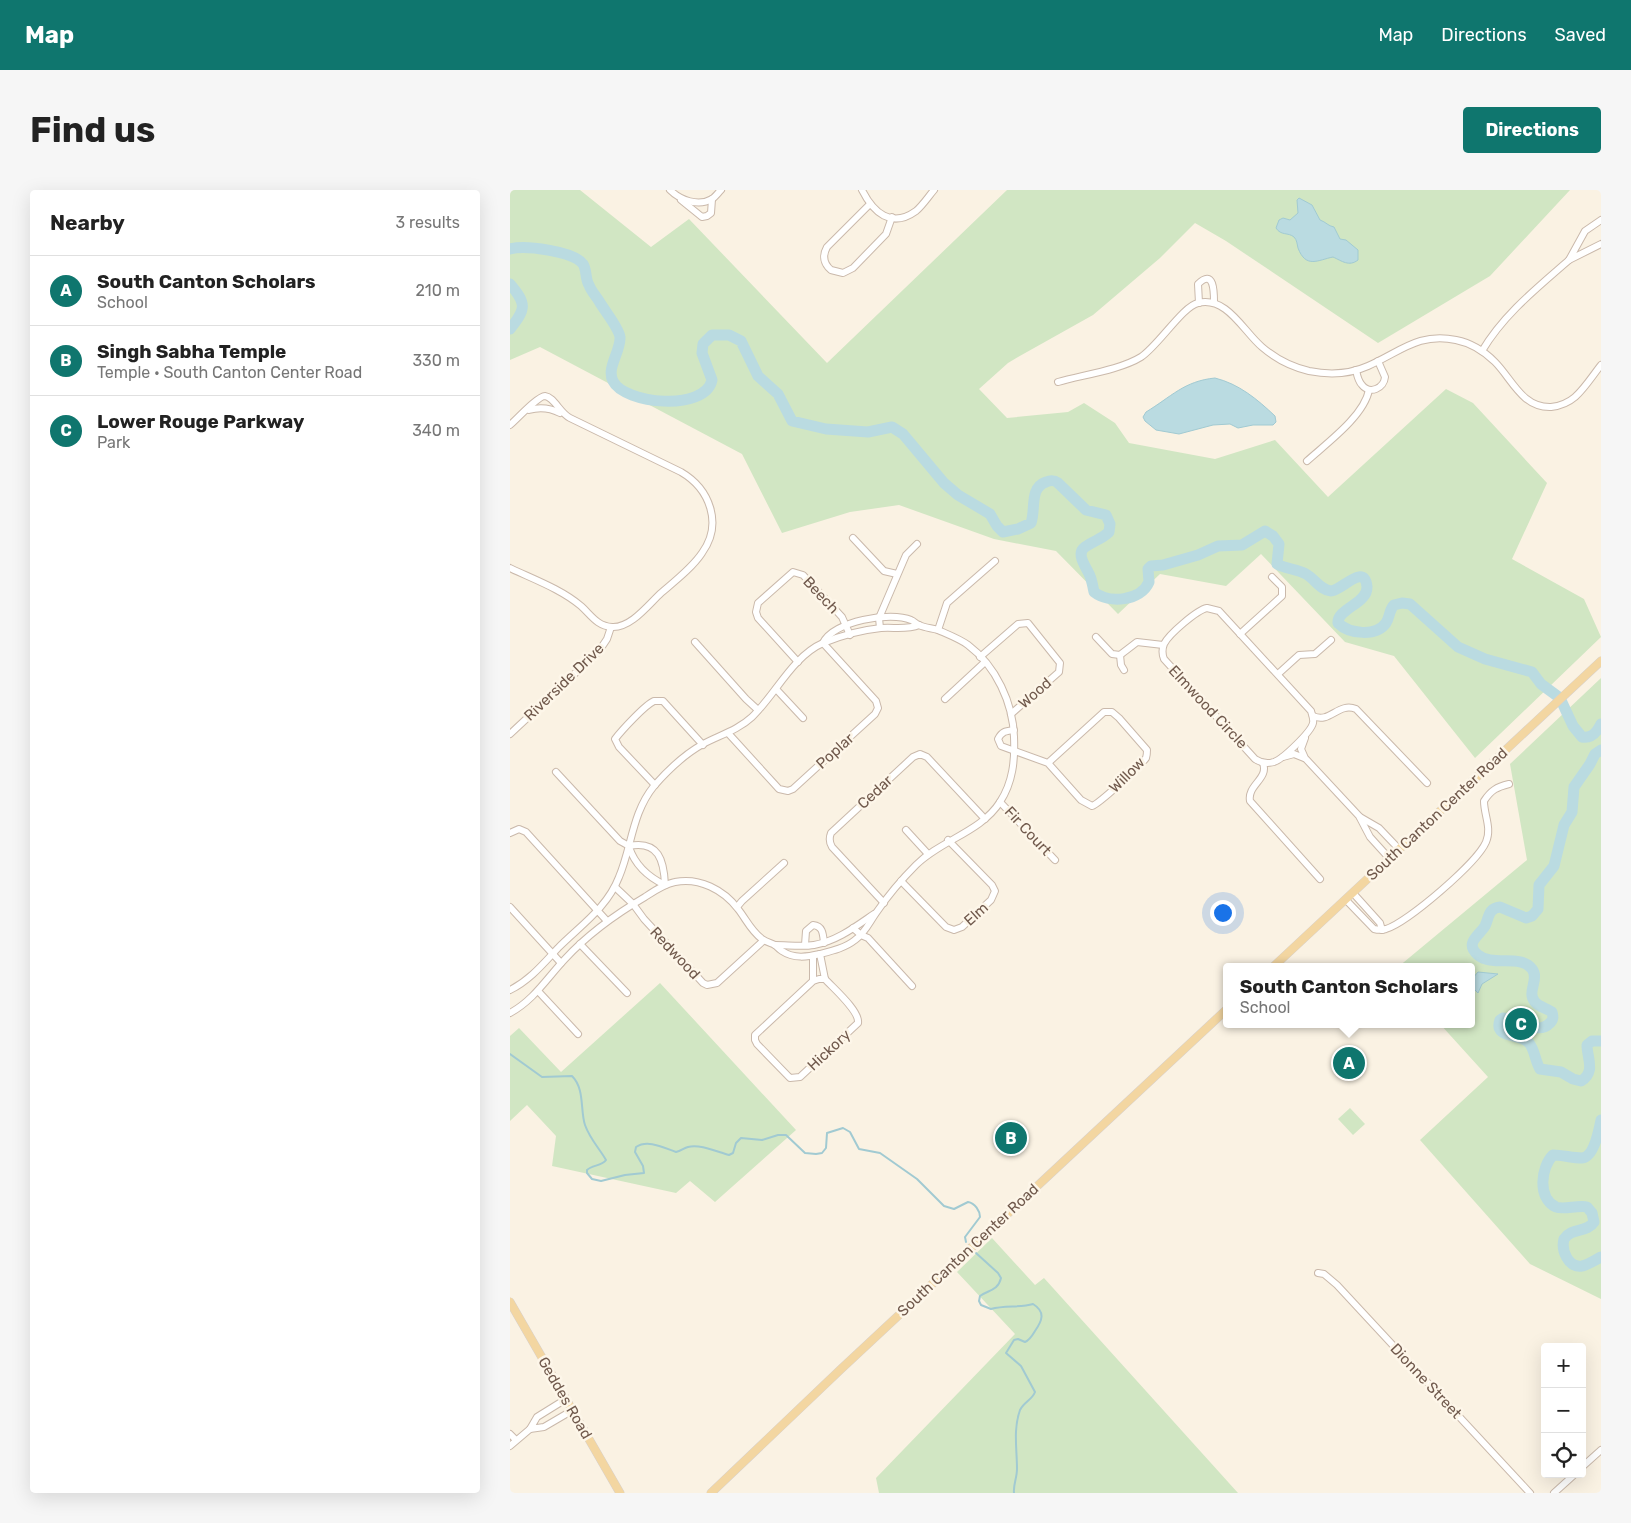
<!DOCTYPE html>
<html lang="en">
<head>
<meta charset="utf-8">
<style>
  :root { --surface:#fff; --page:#f6f6f6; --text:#222; --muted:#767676; --line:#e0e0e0; --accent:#0f766e }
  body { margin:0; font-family:Rubik,sans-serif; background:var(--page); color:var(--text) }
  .controls { position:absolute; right:15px; bottom:15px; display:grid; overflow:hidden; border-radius:5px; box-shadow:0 5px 20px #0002 }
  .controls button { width:45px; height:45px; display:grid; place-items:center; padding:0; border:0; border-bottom:1px solid var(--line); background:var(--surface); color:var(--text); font:25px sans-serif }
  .you { position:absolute; left:712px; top:722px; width:18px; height:18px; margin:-12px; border:4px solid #fff; border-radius:50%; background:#1a73e8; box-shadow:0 0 0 8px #1a73e833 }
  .badge { display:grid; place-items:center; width:32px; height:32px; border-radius:50%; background:var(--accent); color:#fff; font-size:16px; font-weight:700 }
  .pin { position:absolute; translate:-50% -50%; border:2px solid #fff; box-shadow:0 1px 5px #0006 }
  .popup { position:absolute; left:713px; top:773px; width:252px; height:65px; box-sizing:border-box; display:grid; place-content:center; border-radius:5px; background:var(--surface); filter:drop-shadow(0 1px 4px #0005); font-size:16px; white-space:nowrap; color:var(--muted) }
  .popup b { font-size:19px; color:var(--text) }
  .popup::after { content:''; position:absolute; left:50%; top:100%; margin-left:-10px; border:10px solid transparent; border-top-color:var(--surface) }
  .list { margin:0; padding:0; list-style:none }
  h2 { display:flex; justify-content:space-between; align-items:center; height:65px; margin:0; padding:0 20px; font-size:21px }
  h2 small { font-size:16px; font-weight:400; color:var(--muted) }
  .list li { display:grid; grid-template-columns:32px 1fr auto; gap:15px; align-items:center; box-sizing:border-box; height:70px; padding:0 20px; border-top:1px solid var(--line) }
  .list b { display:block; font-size:19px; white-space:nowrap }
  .list p { margin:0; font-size:16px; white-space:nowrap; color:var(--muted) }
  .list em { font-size:16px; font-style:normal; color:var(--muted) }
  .icon { flex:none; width:28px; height:28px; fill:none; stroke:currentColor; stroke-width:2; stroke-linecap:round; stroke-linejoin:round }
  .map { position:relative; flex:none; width:1091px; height:1303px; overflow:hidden; border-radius:5px }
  header { display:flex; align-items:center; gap:30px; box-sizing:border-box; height:70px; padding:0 25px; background:var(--accent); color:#fff }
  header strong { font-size:24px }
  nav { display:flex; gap:28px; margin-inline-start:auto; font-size:18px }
  .intro { display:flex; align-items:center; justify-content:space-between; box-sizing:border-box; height:120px; padding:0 30px }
  h1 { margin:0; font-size:35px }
  .button { padding:12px 22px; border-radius:5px; background:var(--accent); color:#fff; font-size:18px; font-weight:700 }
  main { display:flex; gap:30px; padding:0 30px }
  aside { flex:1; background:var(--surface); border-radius:5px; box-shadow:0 5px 20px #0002 }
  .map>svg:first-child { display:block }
  .green { fill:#d1e6c3 }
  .water { fill:#badbe1; stroke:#a1cad2 }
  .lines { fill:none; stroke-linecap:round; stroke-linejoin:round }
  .stream { stroke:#a1cad2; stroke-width:2 }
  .river { stroke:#badbe1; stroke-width:11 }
  .minor-casing { stroke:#cab9ab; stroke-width:8 }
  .major-casing { stroke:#d7d1cd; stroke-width:9 }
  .minor { stroke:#fff; stroke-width:6 }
  .major { stroke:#f3d6a1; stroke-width:8 }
  .labels { text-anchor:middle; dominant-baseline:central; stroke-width:5; stroke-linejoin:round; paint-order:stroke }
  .street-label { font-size:15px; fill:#70594c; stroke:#fdf6e9 }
</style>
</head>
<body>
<header>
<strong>Map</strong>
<nav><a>Map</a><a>Directions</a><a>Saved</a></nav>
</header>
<div class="intro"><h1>Find us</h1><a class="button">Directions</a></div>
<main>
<aside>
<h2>Nearby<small>3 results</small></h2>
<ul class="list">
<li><span class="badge">A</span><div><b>South Canton Scholars</b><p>School</p></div><em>210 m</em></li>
<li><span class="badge">B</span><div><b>Singh Sabha Temple</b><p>Temple · South Canton Center Road</p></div><em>330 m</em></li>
<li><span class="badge">C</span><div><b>Lower Rouge Parkway</b><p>Park</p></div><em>340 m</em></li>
</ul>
</aside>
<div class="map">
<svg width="1091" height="1303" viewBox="0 0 1091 1303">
  <rect width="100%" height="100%" fill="#faf2e3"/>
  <g class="green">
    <polygon points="0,0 70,0 141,57 179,29 317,173 497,0 1060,0 980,86 868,153 716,51 685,33 650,68 583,125 508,167 498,173 469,199 497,228 558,222 574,213 605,233 619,253 705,269 765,250 818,307 936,199 963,213 1037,293 1002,369 1074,409 1091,447 965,568 884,466 835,452 751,364 716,396 650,384 608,424 546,361 484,349 389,315 340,322 272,343 232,264 30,157 0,170"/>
    <polygon points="1091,488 1091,1109 1020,1074 910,950 978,887 930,834 962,834 962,777 888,777 1017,670 1000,574"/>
    <polygon points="150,793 286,940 205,1012 180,991 166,1003 42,976 46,946 17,915 0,931 0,846 9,838 51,882"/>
    <polygon points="840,918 855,934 843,945 828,929"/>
    <polygon points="482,1048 525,1095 534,1088 728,1303 369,1303 366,1288 505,1144 447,1082"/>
  </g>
  <g class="water">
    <path d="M789,8L802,15L810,30C816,32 818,36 824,37L830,49L836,50L848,60V70C839,77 832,71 823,67C808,70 796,79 788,58C787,54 787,50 784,47C778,42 771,46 766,38L769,30L773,28L780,30L788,23L787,10Z"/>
    <path d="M705,188C729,194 747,209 765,226L766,232L763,235H743L728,238L720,234L703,235L669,244L646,240L635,231L633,227L636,222C661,207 674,191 705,188Z"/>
    <polygon points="968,782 988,784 972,794 968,803 962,797 962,789"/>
  </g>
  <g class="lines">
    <g class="stream">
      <path d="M0,864L32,887L62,886C75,899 70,920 75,935C80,949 89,958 96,970C92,976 82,975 77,980V983L82,989L91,991L115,985L134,983L133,976L125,962L126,957C138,949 154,958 166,962C171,961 174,958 178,957C191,954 207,962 219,965L223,963L226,953L231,948L252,950L268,945H276L295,963L306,964L312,963L316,958L317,943L333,938L340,942L349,959L370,963L407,989L434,1016L444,1019L458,1012C465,1013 470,1021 470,1027L455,1047L456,1052"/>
      <path d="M466,1063L488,1083L491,1088C488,1101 478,1100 470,1106L469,1111L471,1115L481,1119C495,1115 510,1118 523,1114C536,1122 532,1131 525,1141C522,1146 520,1150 515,1152L508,1149L504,1150L496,1163L511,1176L525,1202C522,1210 514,1212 510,1220C503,1240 507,1259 507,1279C507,1288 503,1295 504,1303"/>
    </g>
    <g class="river">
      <path d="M0,59C15,55 63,61 73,74C77,80 75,89 79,95C81,101 86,106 89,111C94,120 109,138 110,147C111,161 96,178 103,191C114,214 195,222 202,190L192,163L193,154L202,145H219L231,151L248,186L268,204L282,231L316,239L358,242L382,237L393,244L434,293L448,305L480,324L487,336L493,342L508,339L521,333C526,319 519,298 536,292C541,290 544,290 548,293L576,320L596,325L600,334L599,342C592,349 583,351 575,357C565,364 577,378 580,386C582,391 583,397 584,402C599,414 631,411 639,392L638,379L641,376L653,375L688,365L708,356L732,355L755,341L763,346L769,354L767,374C776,379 787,379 796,384C805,389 810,400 821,401C831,401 855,372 857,397C857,401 856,404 853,407C846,416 827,422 828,433C839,444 866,447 876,433C880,427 879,420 884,415L892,413L900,414L948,457L975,469L1022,482L1031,494L1050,508L1063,536L1072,547C1082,549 1087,542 1091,534"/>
      <path d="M0,94C17,114 16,119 0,139"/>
      <path d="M1091,560L1085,564L1080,574L1064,597L1062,622L1054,635L1044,676L1029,695L1028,719L1022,726L1016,728L990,717C978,718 979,728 975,736C969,746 954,753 968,765C982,777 1011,764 1022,779C1030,789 1016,802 1025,812C1029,817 1036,818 1042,822C1043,826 1044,829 1040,833C1028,846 1007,829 993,828L990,830C983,849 1011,843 1019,853C1025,860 1025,871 1030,879L1051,882L1063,889L1071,891C1086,882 1077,868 1077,855L1082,851H1091"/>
      <path d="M1091,930C1089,940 1084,967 1072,968C1062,968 1053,965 1043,965C1031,977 1027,1008 1046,1017C1053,1020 1068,1015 1077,1017L1082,1023L1084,1032C1077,1043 1062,1037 1054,1049C1051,1060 1058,1078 1072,1076C1078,1075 1085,1070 1091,1067"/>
    </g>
    <defs>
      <g id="minor">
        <path d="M160,0C170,10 188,17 202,9C205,7 208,3 211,0"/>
        <path d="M352,0C363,22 381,39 406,21C413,15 418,7 424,0"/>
        <polyline points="171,10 192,27 197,26 201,23 202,9"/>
        <path d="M360,14L317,57C312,66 314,74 321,80L333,83L343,78L376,44L382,27"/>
        <polyline points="1091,30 1075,41 1059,70 1091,54"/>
        <path d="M689,113L688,94C704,78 704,102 704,112"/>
        <path d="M972,161C994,124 1027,98 1059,70"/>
        <path d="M846,180C847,185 848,191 852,195C860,205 874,198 875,187L868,171"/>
        <path d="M548,192C572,185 610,180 631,167C648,156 673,116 688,113C717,106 733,141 752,157C766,169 782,177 799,181C819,185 840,184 858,176C890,162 909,142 946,150C961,153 974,161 985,172C1002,189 1012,218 1041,217C1050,216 1058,213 1065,207C1075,198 1083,185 1091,175"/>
        <path d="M19,220C29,217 40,218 50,223"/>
        <path d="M0,235C6,230 28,206 35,206C44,207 50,223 60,228C97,246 134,264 171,282C200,299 213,334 192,363C182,378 165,391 151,403C138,415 121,438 102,437C87,436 81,425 71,416C51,399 23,389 0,378"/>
        <path d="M797,271C817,253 854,226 859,200"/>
        <polyline points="343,348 374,381 387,384"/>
        <path d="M697,418L709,421L801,521C802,525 804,529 803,533C801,542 773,569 764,572C757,574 751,573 745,569L654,469C652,464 652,459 654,454C659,444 687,420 697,418Z"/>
        <polyline points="370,438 369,428 396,365 407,354"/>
        <polyline points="428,440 437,413 485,371"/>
        <polyline points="730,444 772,406 772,397 762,387"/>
        <polyline points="586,447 602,464 610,465"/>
        <polyline points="185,452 236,509 248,520"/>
        <polyline points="610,465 627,452 653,455"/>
        <polyline points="610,465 611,475 614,480"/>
        <polyline points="470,467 508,434 518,433 550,473 549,482 501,524"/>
        <polyline points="288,472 248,428 246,422 248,413 283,382 293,385 332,427 340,445"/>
        <polyline points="768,484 789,465 805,464 821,450"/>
        <polyline points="266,499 293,528"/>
        <polyline points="435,509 475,472"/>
        <path d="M803,526C820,534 828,512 846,519L917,593"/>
        <path d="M504,540C496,541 492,541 488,549L491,556L538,573L571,610L582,616C589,614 630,576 636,568C637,565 637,564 637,560L609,528L602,522H594L538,573"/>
        <polyline points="218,543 269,599 278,601 283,599 365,524 368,518 366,511 313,453"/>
        <polyline points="0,544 89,461 97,449 101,437"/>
        <polyline points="795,548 791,559 795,568 849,626 860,647 879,668"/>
        <polyline points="773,567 784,564 794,568"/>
        <path d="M753,573C759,589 737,595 740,611L810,689"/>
        <polyline points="46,582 110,651 119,656"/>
        <path d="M145,595L109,557L105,549C112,540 135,515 144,511C146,511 150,511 153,511L193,555"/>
        <polyline points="490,612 545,670"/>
        <polyline points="850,627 869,638 889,659"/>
        <polyline points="396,640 418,664"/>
        <polyline points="0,643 9,639 16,642 97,731"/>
        <path d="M119,656C149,650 154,671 155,695"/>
        <path d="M119,657C125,675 138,687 155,695"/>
        <polyline points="391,691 436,737 444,740 452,737 481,710 485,701 482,695 438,650"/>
        <polyline points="105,697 123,714 134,729 193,793 197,795 207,793 253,751"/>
        <polyline points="843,703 870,733 872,740"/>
        <path d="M836,710L864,739C868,740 872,740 876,739C898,732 967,673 976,652C982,638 974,625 974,611C981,600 987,597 999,594"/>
        <path d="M374,713L322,657C319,652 319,648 321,643L403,567L410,564L417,567L475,629"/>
        <polyline points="0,717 51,773"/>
        <polyline points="227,717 232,711 274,673"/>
        <polyline points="343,738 351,745 358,748 402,796"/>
        <polyline points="70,754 117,803"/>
        <path d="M265,755C278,755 292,757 304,755C327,751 345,737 364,724"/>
        <path d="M295,755L296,741L303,735C313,736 313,744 314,753"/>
        <polyline points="310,764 315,789"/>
        <path d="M303,766V791L245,845V850L247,854L280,888L290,887L348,833C350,821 323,798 315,789H309L303,791"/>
        <path d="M0,800C20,790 33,774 48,758C71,735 97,718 109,687C122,656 122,623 144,596C158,580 175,564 193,554C210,545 228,540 242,527C265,505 283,466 313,453C330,446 352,440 371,438C384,437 397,440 409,435"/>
        <polyline points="28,801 68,844"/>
        <path d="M0,823C24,810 37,788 55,769C78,744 106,724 135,707C144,701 154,694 165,692C189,687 214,700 228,719C236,729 241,741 252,749C256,752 261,753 265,755C267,757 270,760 272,761C284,769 297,767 310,764C322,761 335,758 345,750C355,743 359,733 366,723C377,707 391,690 406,675C431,650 471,642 490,612C503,592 505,570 504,547C503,513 486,476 458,455C450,449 437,444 428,440C422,438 415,438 409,435C406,434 404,431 401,430C381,421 323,431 313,453"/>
        <polyline points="808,1083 814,1084 827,1095 1020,1303"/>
        <polyline points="56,1209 27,1227 20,1239 34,1237 63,1220"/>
        <polyline points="0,1244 6,1250"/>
        <polyline points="0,1256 20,1239"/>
        <polyline points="1072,1277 1091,1260"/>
        <polyline points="1044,1303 1065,1284"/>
      </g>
      <g id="major">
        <polyline points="763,777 1091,471"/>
        <polyline points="0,1112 110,1303"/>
        <polyline points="201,1303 330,1180 716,820"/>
      </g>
    </defs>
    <use href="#minor" class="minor-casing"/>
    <use href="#major" class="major-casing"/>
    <use href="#minor" class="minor"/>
    <use href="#major" class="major"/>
  </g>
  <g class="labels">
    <g class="street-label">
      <text transform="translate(311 405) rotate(47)">Beech</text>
      <text transform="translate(54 492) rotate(-44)">Riverside Drive</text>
      <text transform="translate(525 503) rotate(-41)">Wood</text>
      <text transform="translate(698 517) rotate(47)">Elmwood Circle</text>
      <text transform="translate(325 561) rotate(-42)">Poplar</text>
      <text transform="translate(617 585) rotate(-45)">Willow</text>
      <text transform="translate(365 602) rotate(-43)">Cedar</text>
      <text transform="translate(927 624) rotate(-43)">South Canton Center Road</text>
      <text transform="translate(518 641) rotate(47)">Fir Court</text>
      <text transform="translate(466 724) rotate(-42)">Elm</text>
      <text transform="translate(165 763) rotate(47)">Redwood</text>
      <text transform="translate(319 860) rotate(-43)">Hickory</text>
      <text transform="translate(458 1060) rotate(-43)">South Canton Center Road</text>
      <text transform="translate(916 1191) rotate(47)">Dionne Street</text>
      <text transform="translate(55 1208) rotate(60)">Geddes Road</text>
    </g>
  </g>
</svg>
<div class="controls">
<button>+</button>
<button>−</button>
<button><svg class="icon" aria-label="locate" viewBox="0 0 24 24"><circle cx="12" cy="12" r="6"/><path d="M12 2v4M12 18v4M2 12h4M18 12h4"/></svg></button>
</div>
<div class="you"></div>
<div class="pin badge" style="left:839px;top:873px">A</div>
<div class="popup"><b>South Canton Scholars</b>School</div>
<div class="pin badge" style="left:501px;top:948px">B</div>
<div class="pin badge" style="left:1011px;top:834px">C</div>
</div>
</main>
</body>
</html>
